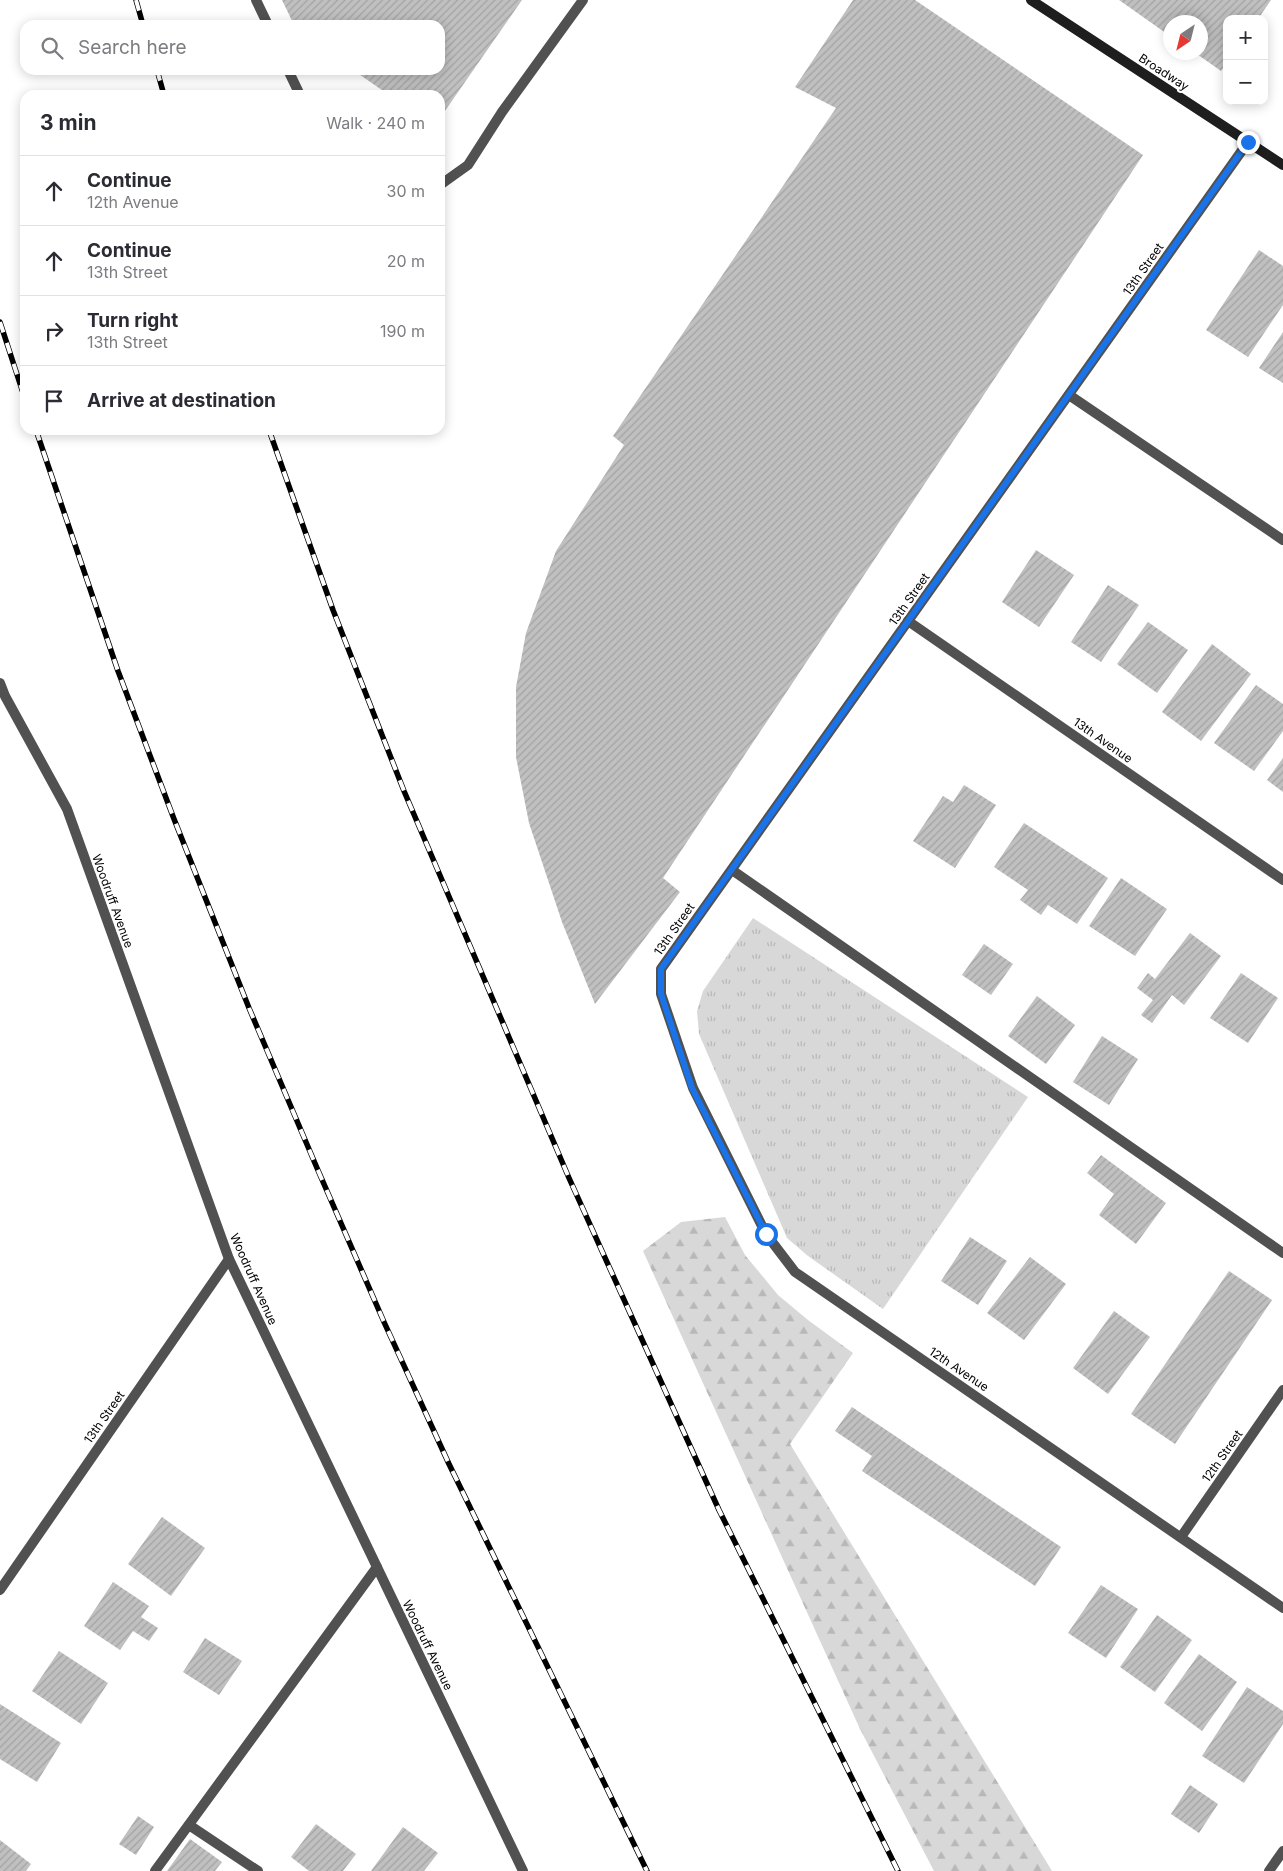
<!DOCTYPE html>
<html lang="en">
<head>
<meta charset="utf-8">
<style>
  :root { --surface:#fff; --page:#f7f7f7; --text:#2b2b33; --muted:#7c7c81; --line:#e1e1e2 }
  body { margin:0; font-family:Inter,sans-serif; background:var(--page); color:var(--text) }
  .controls { position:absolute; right:15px; top:15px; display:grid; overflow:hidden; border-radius:10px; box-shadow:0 2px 12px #0003 }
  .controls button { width:45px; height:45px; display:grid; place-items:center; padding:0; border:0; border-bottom:1px solid var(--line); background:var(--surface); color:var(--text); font:25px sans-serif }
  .compass { position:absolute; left:1163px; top:15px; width:45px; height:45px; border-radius:50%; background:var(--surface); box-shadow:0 2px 12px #0003; rotate:215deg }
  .stop { position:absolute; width:15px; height:15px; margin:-11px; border:4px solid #1a73e8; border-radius:50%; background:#fff }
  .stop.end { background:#1a73e8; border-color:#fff; box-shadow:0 1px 5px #0008 }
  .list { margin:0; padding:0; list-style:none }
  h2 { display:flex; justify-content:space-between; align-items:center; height:65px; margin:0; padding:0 20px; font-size:21px }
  h2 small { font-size:16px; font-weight:400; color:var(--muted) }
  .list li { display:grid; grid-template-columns:32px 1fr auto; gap:15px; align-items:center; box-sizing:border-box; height:70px; padding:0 20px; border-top:1px solid var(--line) }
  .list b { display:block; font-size:19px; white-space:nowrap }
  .list p { margin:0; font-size:16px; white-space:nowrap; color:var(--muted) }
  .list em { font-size:16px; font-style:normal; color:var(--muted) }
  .icon { flex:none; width:28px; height:28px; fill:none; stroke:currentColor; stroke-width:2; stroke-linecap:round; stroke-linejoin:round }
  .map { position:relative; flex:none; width:1283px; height:1871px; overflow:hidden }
  .search { position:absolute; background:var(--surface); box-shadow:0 2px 12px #0003; left:20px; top:20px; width:425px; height:55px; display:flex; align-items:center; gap:12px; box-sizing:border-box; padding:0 18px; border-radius:15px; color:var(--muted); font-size:19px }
  .panel { position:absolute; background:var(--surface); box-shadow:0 2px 12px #0003; left:20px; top:90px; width:425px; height:345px; border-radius:15px }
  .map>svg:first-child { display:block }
  .grass { fill:url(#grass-tufts) }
  .forest { fill:url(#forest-firs) }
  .building { fill:url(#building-hatch) }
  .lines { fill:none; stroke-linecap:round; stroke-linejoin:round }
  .lane { stroke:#515151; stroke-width:10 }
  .street { stroke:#515151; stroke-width:10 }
  .secondary { stroke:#1e1e1e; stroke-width:10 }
  .rail-casing { stroke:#000; stroke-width:5.5 }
  .rail { stroke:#fff; stroke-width:4; stroke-dasharray:11; stroke-linecap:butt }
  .route { stroke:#1a73e8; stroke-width:6 }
  .labels { text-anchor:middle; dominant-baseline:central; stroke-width:4.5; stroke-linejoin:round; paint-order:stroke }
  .street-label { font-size:12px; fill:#000; stroke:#fff }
</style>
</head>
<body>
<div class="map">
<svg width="1283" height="1871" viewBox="0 0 1283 1871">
  <defs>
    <pattern id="grass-tufts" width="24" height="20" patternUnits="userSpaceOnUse" patternTransform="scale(1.25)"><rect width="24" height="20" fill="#d8d8d8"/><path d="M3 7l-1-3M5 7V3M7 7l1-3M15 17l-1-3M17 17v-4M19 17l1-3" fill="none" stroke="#b8b8b8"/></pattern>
    <pattern id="forest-firs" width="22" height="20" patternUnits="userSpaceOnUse" patternTransform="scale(1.25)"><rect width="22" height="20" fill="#d8d8d8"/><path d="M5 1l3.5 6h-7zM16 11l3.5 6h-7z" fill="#b8b8b8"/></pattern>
    <pattern id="building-hatch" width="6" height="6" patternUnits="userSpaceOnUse" patternTransform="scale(1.25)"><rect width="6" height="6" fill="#c0c0c0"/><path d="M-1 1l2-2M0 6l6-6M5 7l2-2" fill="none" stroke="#a3a3a3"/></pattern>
  </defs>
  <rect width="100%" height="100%" fill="#fff"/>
  <polygon class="grass" points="753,918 1028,1097 883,1309 808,1256 787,1238 699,1034 697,1011 703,991"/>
  <polygon class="forest" points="725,1217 745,1255 778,1295 808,1320 853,1353 790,1444 1052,1871 934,1871 860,1729 643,1251 681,1222"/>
  <g class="building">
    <polygon points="282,0 522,0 440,118 440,95 389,95 353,70 440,70 440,25 294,25"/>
    <polygon points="853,0 915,0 1143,155 663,878 680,892 595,1004 562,922 529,823 516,757 516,687 526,633 556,551 624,445 613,436 836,108 795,87"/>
    <polygon points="1119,0 1271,0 1258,19 1227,19 1227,63 1221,71 1194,52 1200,52 1200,22 1170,22 1170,36"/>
    <polygon points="1259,250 1283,266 1283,305 1248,357 1206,330"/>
    <polygon points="1283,332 1283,383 1259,368"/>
    <polygon points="1036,550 1074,575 1039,627 1002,602"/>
    <polygon points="1108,585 1139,605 1101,662 1071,642"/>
    <polygon points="1148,622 1188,650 1157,693 1117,664"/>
    <polygon points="1212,644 1251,674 1201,741 1162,712"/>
    <polygon points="1256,685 1283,704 1283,731 1254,771 1214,743"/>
    <polygon points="1283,758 1283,792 1267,780"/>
    <polygon points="964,785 996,805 955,868 913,841 943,796 953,802"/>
    <polygon points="1024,823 1108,878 1077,924 1048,905 1041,915 1020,900 1028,890 994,867"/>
    <polygon points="1121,878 1167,909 1135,956 1089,926"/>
    <polygon points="1190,933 1221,956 1184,1005 1172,995 1152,1023 1141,1015 1153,1000 1137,988 1148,973 1155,979"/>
    <polygon points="984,944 1013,964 991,995 962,975"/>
    <polygon points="1241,973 1278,998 1248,1043 1210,1018"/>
    <polygon points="1037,996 1075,1025 1046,1064 1008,1036"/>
    <polygon points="1102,1036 1138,1059 1109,1105 1073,1082"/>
    <polygon points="1101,1155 1166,1203 1136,1244 1099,1215 1114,1194 1087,1173"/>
    <polygon points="970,1237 1007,1261 978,1305 941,1281"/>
    <polygon points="1030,1257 1066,1284 1024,1340 987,1313"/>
    <polygon points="1229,1271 1272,1300 1175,1444 1131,1414"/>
    <polygon points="1114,1311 1150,1337 1108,1394 1073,1368"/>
    <polygon points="852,1407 1061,1547 1035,1586 862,1471 872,1456 835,1431"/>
    <polygon points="162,1517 205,1548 171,1596 128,1564"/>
    <polygon points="113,1582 149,1606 141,1617 158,1628 149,1641 133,1631 120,1650 84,1626"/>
    <polygon points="1101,1585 1138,1609 1106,1658 1068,1633"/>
    <polygon points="1157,1615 1192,1640 1155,1692 1120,1667"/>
    <polygon points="205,1638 242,1661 219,1695 183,1672"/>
    <polygon points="59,1651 108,1683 81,1724 32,1691"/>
    <polygon points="1199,1654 1237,1682 1202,1731 1164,1703"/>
    <polygon points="1247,1687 1283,1711 1283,1724 1244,1783 1202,1756"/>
    <polygon points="0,1704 61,1743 37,1782 0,1759"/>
    <polygon points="1190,1785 1218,1804 1199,1833 1171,1814"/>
    <polygon points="138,1816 154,1827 136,1855 119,1844"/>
    <polygon points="316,1824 356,1854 343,1871 309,1871 291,1857"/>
    <polygon points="403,1827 438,1853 424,1871 371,1871"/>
    <polygon points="190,1839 222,1862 215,1871 167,1871"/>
    <polygon points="0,1840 31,1864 26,1871 0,1871"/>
  </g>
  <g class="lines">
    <g class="lane">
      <polyline points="256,0 268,25"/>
      <polyline points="288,70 300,95"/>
      <polyline points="440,185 468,165 502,112 583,0"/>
      <polyline points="1069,395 1283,540"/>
      <polyline points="732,870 1283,1253"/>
      <polyline points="189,1825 258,1871"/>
      <polyline points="155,1871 377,1567"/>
    </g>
    <g class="street">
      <polyline points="1248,142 661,969 661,994 693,1088 766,1234 795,1272 1283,1608"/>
      <polyline points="908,621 1283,880"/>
      <polyline points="0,683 5,696 67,809 229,1259 523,1871"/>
      <polyline points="1181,1537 1283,1390"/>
      <polyline points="0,1590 229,1259"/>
      <polyline points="1269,1871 1283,1851"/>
    </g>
    <polyline class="secondary" points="1031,0 1283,165"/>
    <defs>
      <g id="rail">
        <polyline points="136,0 143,25"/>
        <polyline points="157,70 164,95"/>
        <polyline points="0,322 25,399"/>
        <polyline points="36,430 118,671 174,819 249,1008 317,1168 384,1322 449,1464 647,1871"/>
        <polyline points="269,430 333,610 404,791 569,1178 719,1510 898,1871"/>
      </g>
    </defs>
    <use href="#rail" class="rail-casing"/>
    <use href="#rail" class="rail"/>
  </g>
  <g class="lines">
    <polyline class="route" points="766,1234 692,1088 661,994 661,969 1248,142"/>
  </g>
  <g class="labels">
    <g class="street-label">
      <text transform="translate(1164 72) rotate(33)">Broadway</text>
      <text transform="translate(1143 269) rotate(-55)">13th Street</text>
      <text transform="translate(909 599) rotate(-55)">13th Street</text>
      <text transform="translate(1103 740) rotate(35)">13th Avenue</text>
      <text transform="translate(113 901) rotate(70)">Woodruff Avenue</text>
      <text transform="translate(674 929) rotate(-55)">13th Street</text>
      <text transform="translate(254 1279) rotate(66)">Woodruff Avenue</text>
      <text transform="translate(959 1369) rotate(34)">12th Avenue</text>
      <text transform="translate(104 1417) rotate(-55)">13th Street</text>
      <text transform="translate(1222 1456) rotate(-55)">12th Street</text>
      <text transform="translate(428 1645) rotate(64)">Woodruff Avenue</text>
    </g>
  </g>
</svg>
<div class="controls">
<button>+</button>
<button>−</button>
</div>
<svg class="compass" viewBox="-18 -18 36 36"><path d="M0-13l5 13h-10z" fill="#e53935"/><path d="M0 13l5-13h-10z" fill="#7c7c81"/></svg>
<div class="stop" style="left:766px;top:1234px"></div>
<div class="stop end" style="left:1248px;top:142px"></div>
<div class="search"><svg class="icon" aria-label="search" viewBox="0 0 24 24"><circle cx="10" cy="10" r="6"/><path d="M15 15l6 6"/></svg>Search here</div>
<section class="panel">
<h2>3 min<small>Walk · 240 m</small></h2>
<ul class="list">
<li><svg class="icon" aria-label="ahead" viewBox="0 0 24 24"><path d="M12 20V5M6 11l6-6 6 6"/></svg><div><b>Continue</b><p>12th Avenue</p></div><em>30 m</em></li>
<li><svg class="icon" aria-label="ahead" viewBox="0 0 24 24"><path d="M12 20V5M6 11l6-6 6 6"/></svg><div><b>Continue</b><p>13th Street</p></div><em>20 m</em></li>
<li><svg class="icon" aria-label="right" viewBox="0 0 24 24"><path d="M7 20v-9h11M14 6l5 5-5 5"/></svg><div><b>Turn right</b><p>13th Street</p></div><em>190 m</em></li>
<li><svg class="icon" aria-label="arrive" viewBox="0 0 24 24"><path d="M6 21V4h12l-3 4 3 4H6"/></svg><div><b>Arrive at destination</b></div></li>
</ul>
</section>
</div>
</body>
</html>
